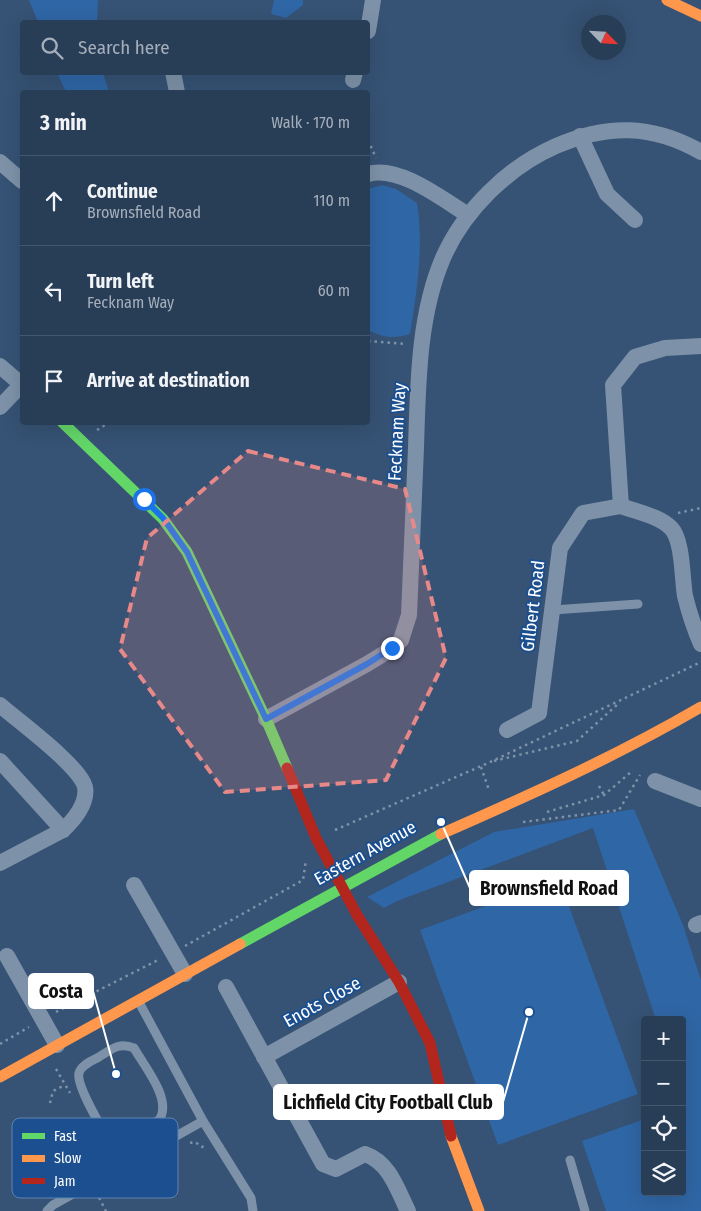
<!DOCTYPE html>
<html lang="en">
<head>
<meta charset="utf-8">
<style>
  :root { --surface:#283e57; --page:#344961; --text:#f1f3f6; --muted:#a5aeba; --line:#44576d }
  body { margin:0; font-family:"Fira Sans Condensed",sans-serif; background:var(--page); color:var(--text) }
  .controls { position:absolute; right:15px; bottom:15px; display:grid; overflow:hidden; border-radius:5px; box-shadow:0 5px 20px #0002 }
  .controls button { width:45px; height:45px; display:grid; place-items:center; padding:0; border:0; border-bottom:1px solid var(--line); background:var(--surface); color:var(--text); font:25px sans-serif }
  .compass { position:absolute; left:581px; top:15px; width:45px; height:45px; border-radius:50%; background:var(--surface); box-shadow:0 5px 20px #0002; rotate:115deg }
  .stop { position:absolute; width:15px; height:15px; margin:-11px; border:4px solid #1a73e8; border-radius:50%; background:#fff }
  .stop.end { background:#1a73e8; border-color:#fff; box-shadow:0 1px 5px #0008 }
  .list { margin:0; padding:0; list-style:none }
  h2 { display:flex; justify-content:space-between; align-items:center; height:65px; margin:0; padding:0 20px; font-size:21px }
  h2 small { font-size:16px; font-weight:400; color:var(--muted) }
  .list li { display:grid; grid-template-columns:32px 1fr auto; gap:15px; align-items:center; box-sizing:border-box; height:90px; padding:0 20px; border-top:1px solid var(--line) }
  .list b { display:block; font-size:19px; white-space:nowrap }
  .list p { margin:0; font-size:16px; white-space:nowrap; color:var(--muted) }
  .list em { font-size:16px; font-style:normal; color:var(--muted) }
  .icon { flex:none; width:28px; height:28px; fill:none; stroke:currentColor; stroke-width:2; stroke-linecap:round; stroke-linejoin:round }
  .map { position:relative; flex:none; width:701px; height:1211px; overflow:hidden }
  .search { position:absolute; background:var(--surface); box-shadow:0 5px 20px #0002; left:20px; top:20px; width:350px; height:55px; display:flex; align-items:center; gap:12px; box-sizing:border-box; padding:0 18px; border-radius:5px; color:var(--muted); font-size:19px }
  .panel { position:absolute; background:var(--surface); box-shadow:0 5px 20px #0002; left:20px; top:90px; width:350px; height:335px; border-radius:5px }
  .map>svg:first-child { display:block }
  .green { fill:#2f66a5 }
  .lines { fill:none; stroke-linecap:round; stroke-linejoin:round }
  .path { stroke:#7d92a8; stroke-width:2.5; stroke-dasharray:2.5 4; stroke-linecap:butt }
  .lane { stroke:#7d92a8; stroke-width:9 }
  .street { stroke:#7d92a8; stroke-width:16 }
  .fast { stroke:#63d668; stroke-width:11 }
  .slow { stroke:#ff974d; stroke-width:11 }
  .jam { stroke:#b3261e; stroke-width:11 }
  .route { stroke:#1a73e8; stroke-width:6 }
  .marked { fill:#e88989; fill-opacity:0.2; stroke:#e88989; stroke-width:4; stroke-dasharray:10 6; stroke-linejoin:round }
  .labels { text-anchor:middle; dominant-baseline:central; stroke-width:4; stroke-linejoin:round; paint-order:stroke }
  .street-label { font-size:18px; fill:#fff; stroke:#1b4f8f }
  .key { fill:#1b4f8f; stroke:#5f84b1; stroke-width:1 }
  .key-label { font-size:14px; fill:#fff }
  .leader { fill:none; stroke:#fff; stroke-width:2 }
  .callout-dot { fill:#fff; stroke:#1b4f8f; stroke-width:2 }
  .callout { fill:#fff; stroke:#fff; stroke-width:2 }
  .callout-label { font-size:19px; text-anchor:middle; font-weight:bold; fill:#111 }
</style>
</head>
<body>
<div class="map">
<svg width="701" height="1211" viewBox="0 0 701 1211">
  <rect width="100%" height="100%" fill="#365274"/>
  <g class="green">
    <polygon points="29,0 98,0 97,22 38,22"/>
    <polygon points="274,0 303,0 303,5 286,18 271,14"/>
    <polygon points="57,73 103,73 109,92 66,92"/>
    <path d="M382,185L396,189L417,203C424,246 417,291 410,334C394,339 383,338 368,330V189Z"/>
    <polygon points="634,809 683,925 701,980 701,1211 606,1211 582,1141 645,1119 645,1192 682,1192 682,1106 685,1105 682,1097 682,1020 656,1020 593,828 397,901 384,908 367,897 494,832"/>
    <polygon points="559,879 638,1094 498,1145 420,930"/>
  </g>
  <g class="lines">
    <g class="path">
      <polyline points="368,140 376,158"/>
      <polyline points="368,341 406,344"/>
      <polyline points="97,430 110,422"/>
      <polyline points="678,513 701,508"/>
      <polyline points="494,761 577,741 619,703"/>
      <polyline points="481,767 489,790"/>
      <polyline points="599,786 604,795"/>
      <polyline points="547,812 604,795 631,772"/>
      <polyline points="523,822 619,810 640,775"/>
      <polyline points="335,830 488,763 701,662"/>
      <polyline points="185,946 303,880 306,860"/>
      <polyline points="56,1012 160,959"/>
      <polyline points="0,1044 29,1027"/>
      <polyline points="56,1069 70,1093"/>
      <polyline points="50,1103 53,1091 65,1085"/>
      <polyline points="190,1143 195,1142 202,1147 205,1145"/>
      <polyline points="96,1192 106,1211"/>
    </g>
    <g class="lane">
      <polyline points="553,610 638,604"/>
      <polyline points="140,1004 203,1121 251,1198 253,1211"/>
      <path d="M113,1145L159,1120C173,1100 144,1066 134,1048C119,1042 112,1049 99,1057C92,1061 81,1065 79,1073C75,1088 115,1150 124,1166"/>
      <polyline points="570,1160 585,1211"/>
      <polyline points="47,1211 53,1205 203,1121"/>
    </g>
    <g class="street">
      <polyline points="368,31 373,0"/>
      <polyline points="173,72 177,92"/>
      <polyline points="353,80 355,72"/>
      <polyline points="580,136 607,194 635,220"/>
      <polyline points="0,162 22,181"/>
      <path d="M368,174C399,165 442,199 468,215"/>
      <path d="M701,346L665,348L635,357L613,385L621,506C637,512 659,516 671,528C683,540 682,579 685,596C689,612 694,628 701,644"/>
      <polyline points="0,366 22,385"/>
      <polyline points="0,407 22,384"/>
      <path d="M0,705C18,721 80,766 85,787C88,803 74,820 63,830L0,863"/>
      <path d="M266,719L367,664L393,648L401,640L409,615C411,559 414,504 416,448C418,386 418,316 443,258C464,210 508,167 556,146C607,124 652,124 701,152"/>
      <polyline points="507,730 539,713 560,548 583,513 621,506"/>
      <polyline points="0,761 63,830"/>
      <polyline points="655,781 701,799"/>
      <polyline points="134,885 185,974"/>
      <polyline points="696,925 701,923"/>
      <polyline points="7,956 57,1045"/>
      <path d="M226,987L323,1164L336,1169L365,1154C390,1163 397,1189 408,1211"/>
      <polyline points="264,1057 399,982"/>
    </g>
    <g class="fast">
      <polyline points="62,422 163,519 187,552 266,719 287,768"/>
      <polyline points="240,944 441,834"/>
    </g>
    <g class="slow">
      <polyline points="667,0 701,16"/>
      <path d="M441,834C530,795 617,756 701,707"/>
      <polyline points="0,1077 240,944"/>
      <polyline points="451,1136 479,1211"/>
    </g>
    <polyline class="jam" points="287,768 316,838 357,915 399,982 430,1043 451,1136"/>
  </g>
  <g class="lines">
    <polyline class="route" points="144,499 163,518 187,552 266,719 367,664 392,648"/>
  </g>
  <path class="marked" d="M248,451L405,489L446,658L386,780L225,792L120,649L147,538Z"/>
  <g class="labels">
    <g class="street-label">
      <text transform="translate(397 432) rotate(-87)">Fecknam Way</text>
      <text transform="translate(533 606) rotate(-83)">Gilbert Road</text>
      <text transform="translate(365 853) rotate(-29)">Eastern Avenue</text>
      <text transform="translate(322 1002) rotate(-29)">Enots Close</text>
    </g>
  </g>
  <rect x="12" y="1118" width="166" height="80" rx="8" class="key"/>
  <rect x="22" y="1133" width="23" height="6" fill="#63d668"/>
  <rect x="22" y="1155" width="23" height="7" fill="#ff974d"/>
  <rect x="22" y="1178" width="23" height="6" fill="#b3261e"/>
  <g class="key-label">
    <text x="54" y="1141">Fast</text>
    <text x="54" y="1163">Slow</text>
    <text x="54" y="1186">Jam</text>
  </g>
  <path class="leader" d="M441 822L470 888M116 1074L93 991M529 1012L503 1102"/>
  <g class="callout-dot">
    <circle cx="441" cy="822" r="5"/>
    <circle cx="116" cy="1074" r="5"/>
    <circle cx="529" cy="1012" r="5"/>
  </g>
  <g class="callout">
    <rect x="470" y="871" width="158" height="34" rx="5"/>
    <rect x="29" y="974" width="64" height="34" rx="5"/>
    <rect x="274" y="1085" width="229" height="34" rx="5"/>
  </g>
  <g class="callout-label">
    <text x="549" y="895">Brownsfield Road</text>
    <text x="61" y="998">Costa</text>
    <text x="388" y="1109">Lichfield City Football Club</text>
  </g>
</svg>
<div class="controls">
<button>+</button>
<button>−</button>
<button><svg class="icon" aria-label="locate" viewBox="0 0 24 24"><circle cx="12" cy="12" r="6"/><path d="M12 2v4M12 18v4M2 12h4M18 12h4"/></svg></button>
<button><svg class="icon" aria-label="layers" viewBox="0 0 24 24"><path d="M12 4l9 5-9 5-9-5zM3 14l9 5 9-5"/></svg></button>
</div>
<svg class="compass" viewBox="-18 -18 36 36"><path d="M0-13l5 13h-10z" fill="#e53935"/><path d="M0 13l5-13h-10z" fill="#a5aeba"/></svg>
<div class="stop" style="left:144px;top:499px"></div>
<div class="stop end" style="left:392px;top:648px"></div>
<div class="search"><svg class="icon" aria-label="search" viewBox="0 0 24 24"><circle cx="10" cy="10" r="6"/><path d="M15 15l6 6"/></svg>Search here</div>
<section class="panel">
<h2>3 min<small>Walk · 170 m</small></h2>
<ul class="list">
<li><svg class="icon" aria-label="ahead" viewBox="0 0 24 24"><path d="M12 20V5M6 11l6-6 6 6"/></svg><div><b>Continue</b><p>Brownsfield Road</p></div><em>110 m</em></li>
<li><svg class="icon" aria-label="left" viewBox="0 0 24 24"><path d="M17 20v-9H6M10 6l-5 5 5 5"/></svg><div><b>Turn left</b><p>Fecknam Way</p></div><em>60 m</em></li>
<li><svg class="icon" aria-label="arrive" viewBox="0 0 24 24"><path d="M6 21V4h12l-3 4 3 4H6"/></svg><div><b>Arrive at destination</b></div></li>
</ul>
</section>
</div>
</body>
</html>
